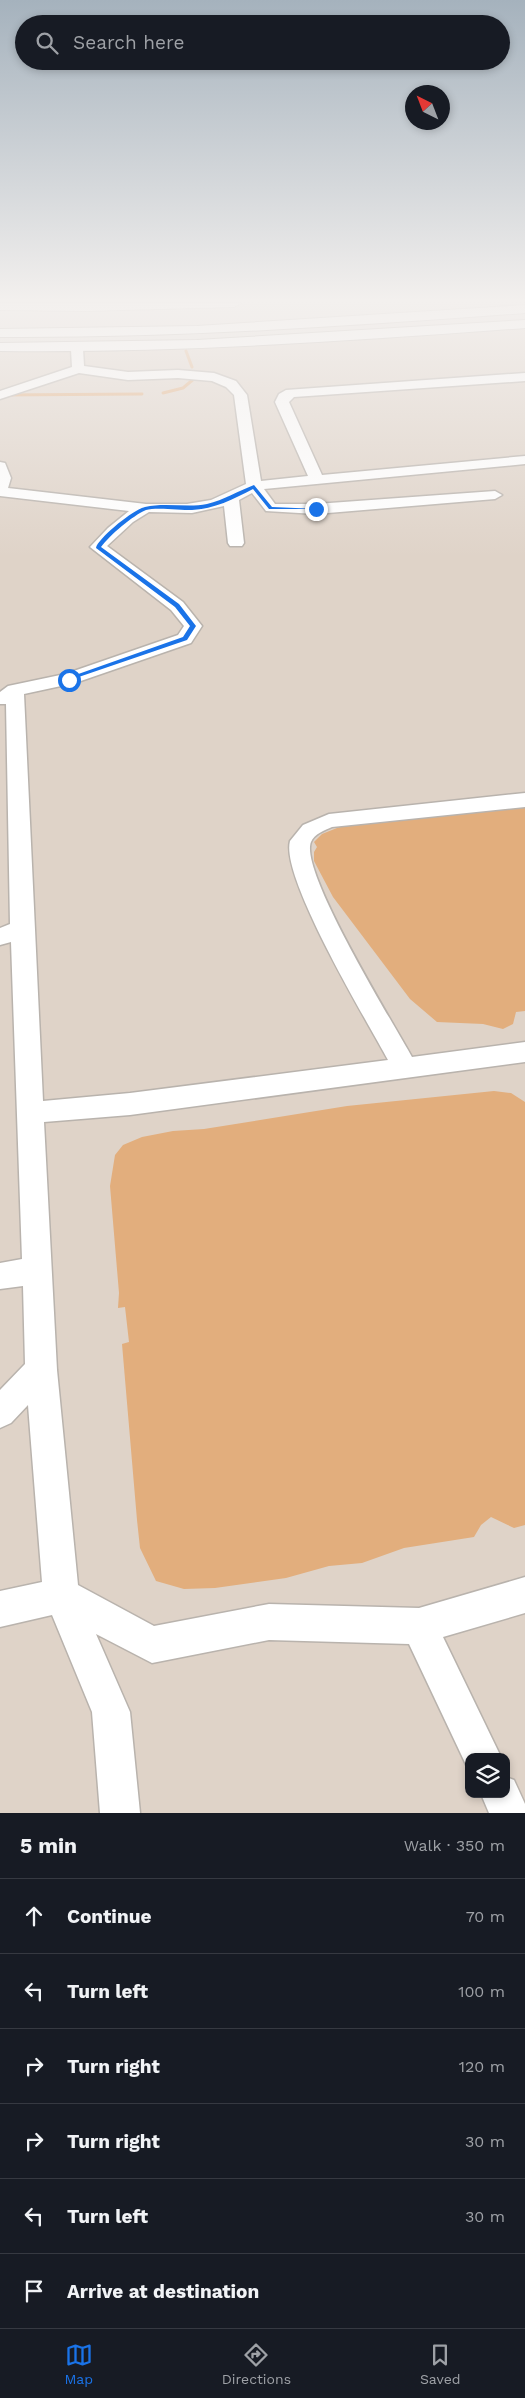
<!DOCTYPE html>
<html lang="en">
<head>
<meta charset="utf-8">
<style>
  :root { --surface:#171b24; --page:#20242c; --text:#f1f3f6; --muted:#9ea1a6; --line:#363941; --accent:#1a73e8 }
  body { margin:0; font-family:"Work Sans",sans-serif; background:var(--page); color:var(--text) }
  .controls { position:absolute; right:15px; bottom:15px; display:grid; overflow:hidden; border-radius:10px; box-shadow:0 2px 8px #0003 }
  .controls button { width:45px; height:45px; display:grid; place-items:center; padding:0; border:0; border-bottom:1px solid var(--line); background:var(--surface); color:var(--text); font:25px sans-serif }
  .compass { position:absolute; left:405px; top:85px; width:45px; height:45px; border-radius:50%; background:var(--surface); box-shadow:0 2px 8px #0003; rotate:318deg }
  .stop { position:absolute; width:15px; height:15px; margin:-11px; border:4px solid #1a73e8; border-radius:50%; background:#fff }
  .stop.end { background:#1a73e8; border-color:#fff; box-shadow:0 1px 5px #0008 }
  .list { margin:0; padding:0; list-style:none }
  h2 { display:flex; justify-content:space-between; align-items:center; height:65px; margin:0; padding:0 20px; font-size:21px }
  h2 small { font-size:16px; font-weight:400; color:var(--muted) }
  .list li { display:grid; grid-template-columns:32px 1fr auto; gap:15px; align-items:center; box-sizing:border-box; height:75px; padding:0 20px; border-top:1px solid var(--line) }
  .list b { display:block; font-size:19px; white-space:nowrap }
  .list em { font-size:16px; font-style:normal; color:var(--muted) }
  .icon { flex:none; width:28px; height:28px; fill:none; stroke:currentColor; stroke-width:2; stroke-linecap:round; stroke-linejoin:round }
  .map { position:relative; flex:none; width:525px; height:1813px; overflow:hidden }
  .search { position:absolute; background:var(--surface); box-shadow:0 2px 8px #0003; left:15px; right:15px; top:15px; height:55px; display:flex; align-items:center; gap:12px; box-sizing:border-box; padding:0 18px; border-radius:28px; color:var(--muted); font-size:19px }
  .sheet { height:515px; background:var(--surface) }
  nav { display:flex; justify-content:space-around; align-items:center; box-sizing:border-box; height:70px; border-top:1px solid var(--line); background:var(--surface); font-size:14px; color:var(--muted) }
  nav a { display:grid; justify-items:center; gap:2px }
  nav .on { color:var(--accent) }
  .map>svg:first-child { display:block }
  .built { fill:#dfd3c8; fill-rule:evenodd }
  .water { fill:#e2ae7d }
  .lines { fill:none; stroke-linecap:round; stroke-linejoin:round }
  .stream { stroke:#e2ae7d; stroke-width:3 }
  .minor-casing { stroke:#b9b3ad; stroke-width:3 }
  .major-casing { stroke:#b9b3ad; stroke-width:2 }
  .highway-casing { stroke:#b9b3ad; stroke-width:2 }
  .minor { fill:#fff; fill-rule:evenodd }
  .major { fill:#fff; fill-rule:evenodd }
  .highway { fill:#fff; fill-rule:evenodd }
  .route { fill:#1a73e8 }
</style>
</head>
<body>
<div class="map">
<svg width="525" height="1813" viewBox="0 0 525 1813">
  <rect width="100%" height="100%" fill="#e5ded9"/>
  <path class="built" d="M525,326V1813H0V352L89,351ZM469,1757H506V1794H469Z"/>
  <g class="water">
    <polygon points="525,804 525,1011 516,1012 513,1024 503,1029 483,1024 437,1022 410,999 333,897 314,861 314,852 317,847 314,842 322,834 342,826"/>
    <polygon points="494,1091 511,1093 525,1102 525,1525 514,1528 491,1517 481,1525 474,1537 404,1548 362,1563 329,1566 286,1578 215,1588 184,1589 156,1581 140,1548 137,1520 122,1344 129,1342 125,1307 118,1308 119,1293 110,1186 115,1155 123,1145 142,1137 173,1131 204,1129 347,1106"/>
  </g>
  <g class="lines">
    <g class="stream">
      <polyline points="186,351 192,367"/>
      <polyline points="163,393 183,388 195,378"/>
      <polyline points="0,395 142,394"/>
    </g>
    <defs>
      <g id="minor">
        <path d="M77,345L83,349L84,366L128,372L178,370L214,373L236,381L247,395L261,481L308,476L275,402L279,394L286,390L525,373V381L294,397L289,402L322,475L525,456V464L264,489L275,504H316L495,491L502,495L495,499L316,514L266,511L252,493L239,500L244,543L242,546H230L228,543L224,506L192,513L149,512L133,522L107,546L183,602L202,626L191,643L75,683L24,694L43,1101L130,1093L388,1060C367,1021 280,877 290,841L303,825L329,814L525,793V807L332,827C325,830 314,834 311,842C299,871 394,1024 412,1057L525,1042V1062L130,1115L44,1122L57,1370L78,1585L154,1626L269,1604L419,1608L525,1577V1613L443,1637L501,1757H469V1771L409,1644L269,1640L152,1663L96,1634L130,1712L140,1813H100L92,1712L52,1615L0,1627V1591L42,1582L28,1405L11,1423L0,1428V1390L25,1364L23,1286L0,1289V1263L22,1259L11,942L0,945V928L10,924L6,704H0V692L8,686L65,674L178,635L184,626L171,610L90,547L108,528L129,511L0,496V462L5,463L11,478L8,488L146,504H187L211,500L246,484L234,395L226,387L212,381L178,378L128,380L79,373L0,399V391L72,367L71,349Z"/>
        <polygon points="506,1777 514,1780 525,1804 525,1813 489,1813 481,1794 506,1794"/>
      </g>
      <g id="major">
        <polygon points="0,303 241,303 234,307 86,311 0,310"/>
        <path d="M525,320V328C350,341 176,353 0,351V343L197,340Z"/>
      </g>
      <path id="highway" d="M525,305V313C350,326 176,338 0,337V329L197,326Z"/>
    </defs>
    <use href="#minor" class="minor-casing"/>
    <use href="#major" class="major-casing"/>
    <use href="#highway" class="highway-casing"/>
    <use href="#minor" class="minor"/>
    <use href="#major" class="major"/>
    <use href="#highway" class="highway"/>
  </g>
  <linearGradient id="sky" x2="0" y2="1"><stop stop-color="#a5b2bd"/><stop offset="0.54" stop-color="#f3f0ee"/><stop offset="1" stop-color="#f3f0ee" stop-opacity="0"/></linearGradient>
  <rect width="525" height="557" fill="url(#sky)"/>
  <path class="route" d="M254,485L272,507L319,509H269L253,489C234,499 214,509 192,510C180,510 155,507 146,510C132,516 110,535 101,547L179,604L196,626L187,640L67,681V678L183,637L190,626L175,607L96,548C98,538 134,509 145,507C165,502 187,508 207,504C224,500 238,491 254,485Z"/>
</svg>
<div class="controls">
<button><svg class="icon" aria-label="layers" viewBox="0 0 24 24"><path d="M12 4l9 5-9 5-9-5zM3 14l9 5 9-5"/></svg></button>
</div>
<svg class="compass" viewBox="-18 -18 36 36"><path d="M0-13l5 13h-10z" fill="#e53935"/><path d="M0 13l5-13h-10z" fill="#9ea1a6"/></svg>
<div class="stop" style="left:69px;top:680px"></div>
<div class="stop end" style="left:316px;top:509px"></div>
<div class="search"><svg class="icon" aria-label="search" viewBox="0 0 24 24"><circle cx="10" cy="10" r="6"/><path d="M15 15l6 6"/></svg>Search here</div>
</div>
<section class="sheet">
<h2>5 min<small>Walk · 350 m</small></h2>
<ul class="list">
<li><svg class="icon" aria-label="ahead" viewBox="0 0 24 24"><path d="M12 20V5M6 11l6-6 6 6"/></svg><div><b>Continue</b></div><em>70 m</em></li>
<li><svg class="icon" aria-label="left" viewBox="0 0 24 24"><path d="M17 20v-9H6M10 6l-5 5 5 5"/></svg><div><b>Turn left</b></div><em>100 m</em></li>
<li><svg class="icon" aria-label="right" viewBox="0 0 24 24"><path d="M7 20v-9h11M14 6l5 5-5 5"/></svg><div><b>Turn right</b></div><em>120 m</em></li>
<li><svg class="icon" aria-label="right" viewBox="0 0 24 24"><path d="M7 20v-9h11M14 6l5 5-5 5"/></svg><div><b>Turn right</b></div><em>30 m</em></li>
<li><svg class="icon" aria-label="left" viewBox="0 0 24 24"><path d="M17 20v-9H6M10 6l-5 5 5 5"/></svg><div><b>Turn left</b></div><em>30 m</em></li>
<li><svg class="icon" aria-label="arrive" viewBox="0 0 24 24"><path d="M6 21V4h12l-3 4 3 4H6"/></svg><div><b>Arrive at destination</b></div></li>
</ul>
</section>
<nav>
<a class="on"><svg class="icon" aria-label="map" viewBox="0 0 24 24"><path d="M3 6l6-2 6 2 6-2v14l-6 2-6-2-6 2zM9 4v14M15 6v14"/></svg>Map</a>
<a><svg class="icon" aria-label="directions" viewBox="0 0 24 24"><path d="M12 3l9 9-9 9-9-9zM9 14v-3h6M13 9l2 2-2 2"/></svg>Directions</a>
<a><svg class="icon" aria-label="saved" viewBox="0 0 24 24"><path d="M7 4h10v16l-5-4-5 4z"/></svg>Saved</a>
</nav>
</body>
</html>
